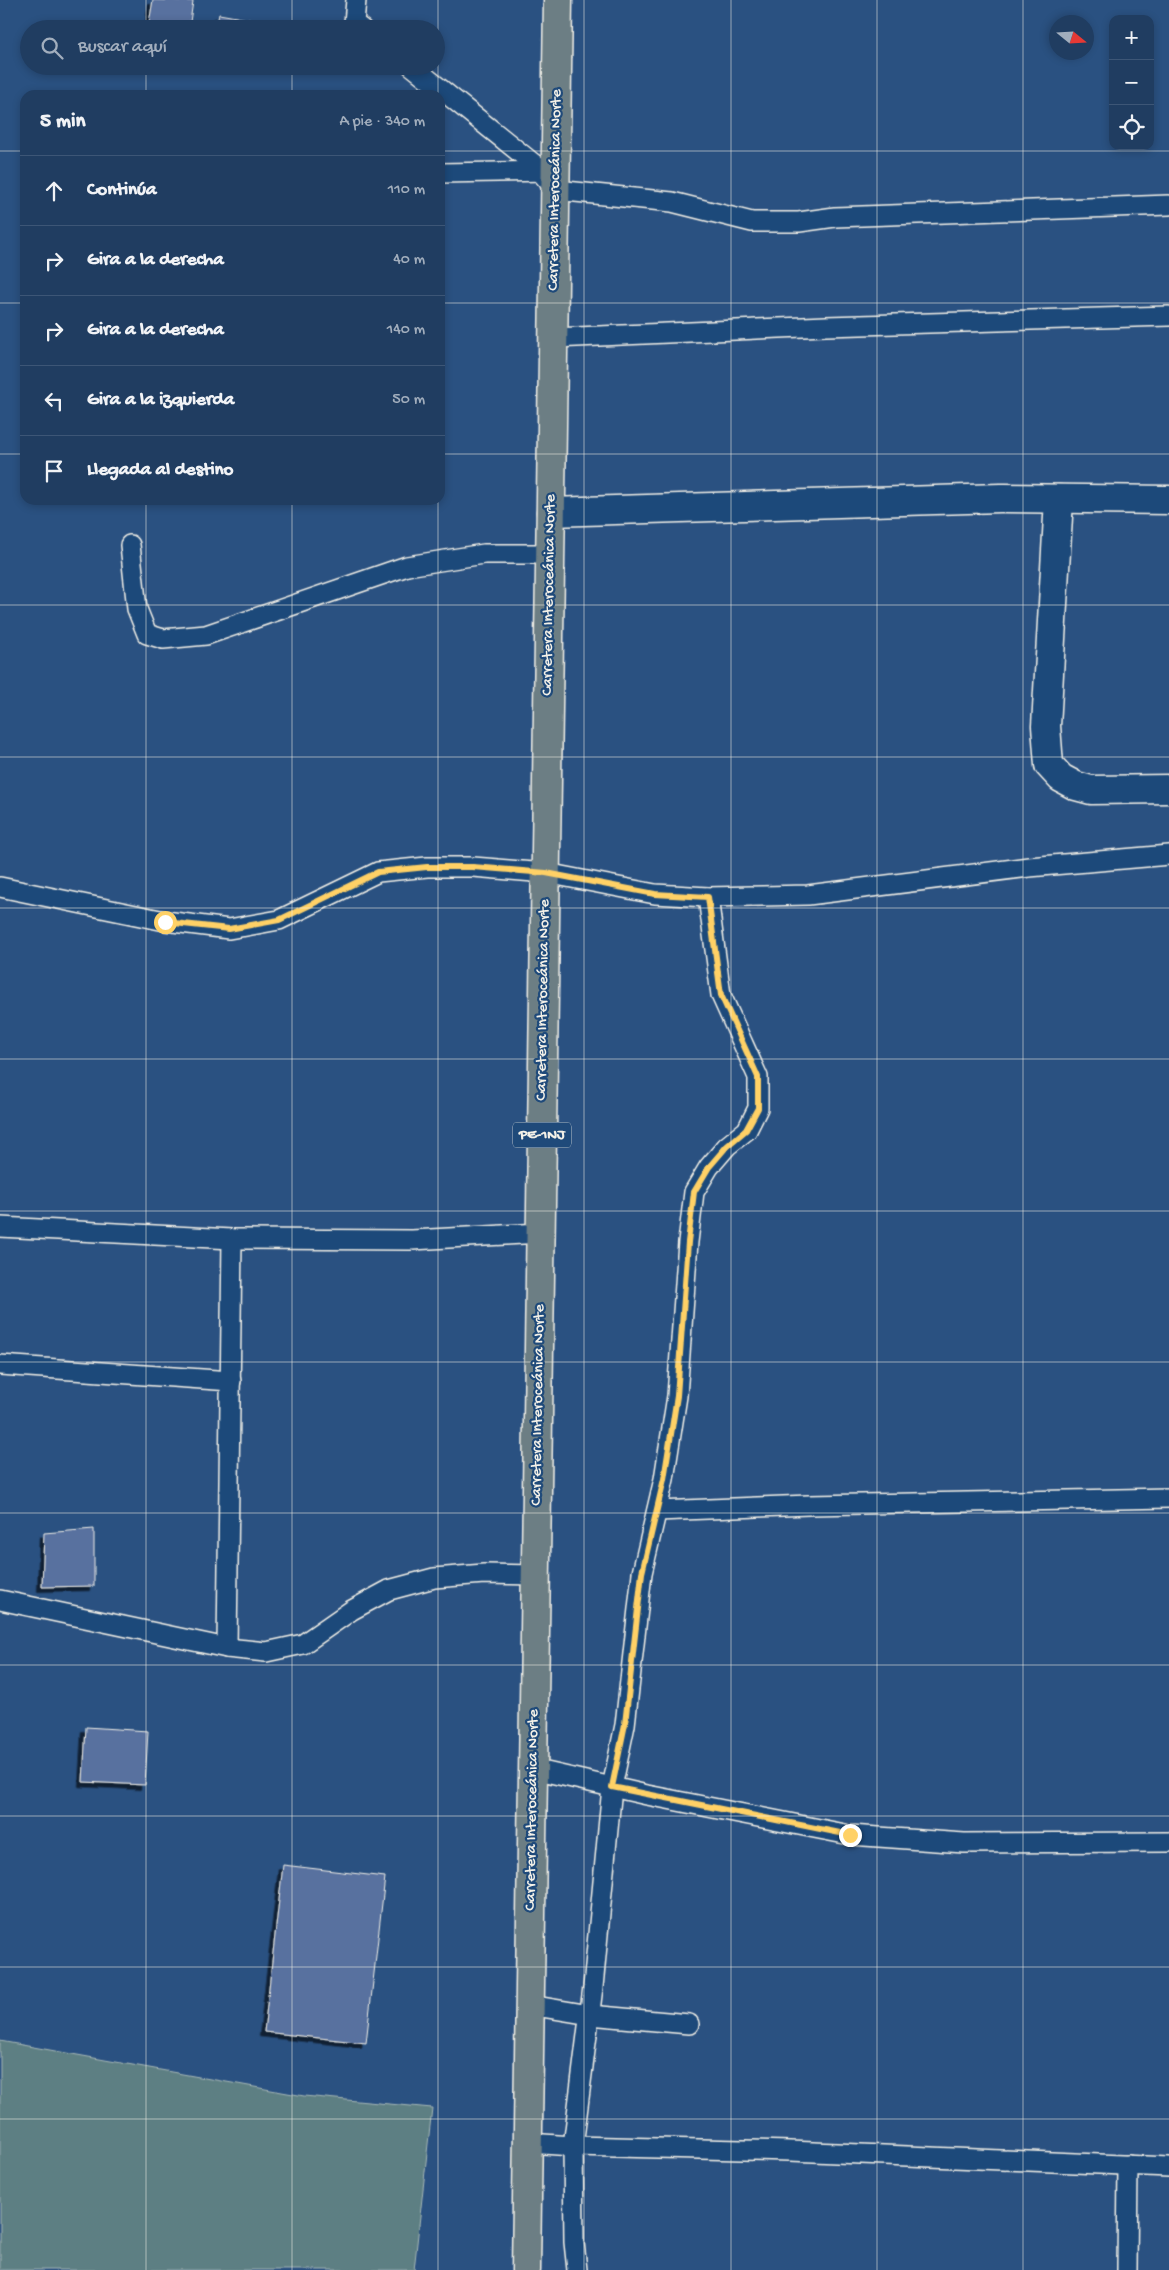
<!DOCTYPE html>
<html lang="es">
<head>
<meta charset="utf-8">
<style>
  :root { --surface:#203d61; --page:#284467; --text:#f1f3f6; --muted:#a2aebd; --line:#3d5676 }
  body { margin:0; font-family:"Gochi Hand",sans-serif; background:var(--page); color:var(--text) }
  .controls { position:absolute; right:15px; top:15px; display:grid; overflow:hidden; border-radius:10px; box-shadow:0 2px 8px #0003 }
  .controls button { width:45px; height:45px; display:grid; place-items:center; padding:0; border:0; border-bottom:1px solid var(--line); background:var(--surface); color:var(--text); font:25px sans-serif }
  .compass { position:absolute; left:1049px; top:15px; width:45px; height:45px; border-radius:50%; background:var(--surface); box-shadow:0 2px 8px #0003; rotate:108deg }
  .stop { position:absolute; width:15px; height:15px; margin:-11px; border:4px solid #ffd166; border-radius:50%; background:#fff }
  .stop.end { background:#ffd166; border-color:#fff; box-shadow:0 1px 5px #0008 }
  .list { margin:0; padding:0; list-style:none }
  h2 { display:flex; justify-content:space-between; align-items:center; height:65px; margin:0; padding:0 20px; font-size:21px }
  h2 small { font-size:16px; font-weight:400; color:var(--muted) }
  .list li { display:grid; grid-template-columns:32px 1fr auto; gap:15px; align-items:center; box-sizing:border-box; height:70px; padding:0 20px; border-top:1px solid var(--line) }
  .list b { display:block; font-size:19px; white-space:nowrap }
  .list em { font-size:16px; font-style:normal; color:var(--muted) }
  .icon { flex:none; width:28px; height:28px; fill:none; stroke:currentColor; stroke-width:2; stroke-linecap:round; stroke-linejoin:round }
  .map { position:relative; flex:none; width:1169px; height:2270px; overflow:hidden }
  .search { position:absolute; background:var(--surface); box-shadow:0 2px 8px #0003; left:20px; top:20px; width:425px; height:55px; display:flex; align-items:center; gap:12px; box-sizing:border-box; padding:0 18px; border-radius:28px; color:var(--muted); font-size:19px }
  .panel { position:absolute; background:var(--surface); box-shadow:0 2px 8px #0003; left:20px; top:90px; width:425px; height:415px; border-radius:15px }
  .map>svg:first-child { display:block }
  .green { fill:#5d7f83; stroke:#a8b8b6 }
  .building { fill:#59719f; stroke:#f4f1e8; filter:url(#shadow) }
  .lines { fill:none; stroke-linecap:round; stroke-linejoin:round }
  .lane-casing { stroke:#f4f1e8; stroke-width:22 }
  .street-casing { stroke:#f4f1e8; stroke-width:31 }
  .highway-casing { stroke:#f4f1e8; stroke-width:31 }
  .lane { stroke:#1f4a7a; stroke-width:19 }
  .street { stroke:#1f4a7a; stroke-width:28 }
  .highway { stroke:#6c7e84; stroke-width:28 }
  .route { stroke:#ffd166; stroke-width:6 }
  .grid { fill:none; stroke:#f4f1e8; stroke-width:1; stroke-opacity:0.55 }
  .labels { text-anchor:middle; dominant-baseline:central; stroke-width:4.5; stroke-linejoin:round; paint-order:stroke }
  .shield { fill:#1f4a7a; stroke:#b4bfc7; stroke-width:1 }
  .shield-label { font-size:15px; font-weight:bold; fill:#f4f1e8 }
  .street-label { font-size:16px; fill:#f4f1e8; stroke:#1f4a7a }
</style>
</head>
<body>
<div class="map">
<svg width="1169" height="2270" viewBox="0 0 1169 2270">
  <defs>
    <filter id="shadow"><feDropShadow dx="-4.5" dy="4.5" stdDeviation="0" flood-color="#0009"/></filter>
  </defs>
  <rect width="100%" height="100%" fill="#2a5181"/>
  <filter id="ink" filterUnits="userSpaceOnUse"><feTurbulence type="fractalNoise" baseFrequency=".02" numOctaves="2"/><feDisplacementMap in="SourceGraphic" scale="10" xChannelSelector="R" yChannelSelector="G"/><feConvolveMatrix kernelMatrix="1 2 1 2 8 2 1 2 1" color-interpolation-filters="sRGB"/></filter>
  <g filter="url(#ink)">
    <polygon class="green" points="0,2041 304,2096 432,2108 414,2270 0,2270"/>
    <g class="building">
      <polygon points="153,0 193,1 189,29 148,29"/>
      <polygon points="219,14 259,21 257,29 216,29"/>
      <polygon points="94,1529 94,1586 42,1587 44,1533"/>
      <polygon points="86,1727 148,1731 145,1785 83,1782"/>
      <polygon points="283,1865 385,1877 366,2043 264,2032"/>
    </g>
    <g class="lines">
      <defs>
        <g id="lane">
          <polyline points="356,0 354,23 362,29"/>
          <polyline points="412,66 534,164 556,190 672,202 752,222 799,222 835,217 1169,205"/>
          <polyline points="440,173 550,171"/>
          <polyline points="554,338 826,326 1169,316"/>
          <polyline points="130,545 137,609 147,634 163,639 206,635 407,566 484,554 551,554"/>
          <polyline points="0,887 165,921 229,929 279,920 378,872 427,867 473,867 546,873 655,894 708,897 808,895 1029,867 1169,855"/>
          <polyline points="0,1227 232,1239 412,1240 541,1233"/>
          <polyline points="0,1365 231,1381"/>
          <polyline points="657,1511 809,1505 1169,1498"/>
          <polyline points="0,1600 227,1648 266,1652 303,1644 352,1610 389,1590 434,1578 484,1574 536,1575"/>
          <polyline points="227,1648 232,1239"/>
          <polyline points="533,1769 647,1795 850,1835 964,1843 1169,1842"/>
          <polyline points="530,2005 590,2015 689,2024"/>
          <polyline points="528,2143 573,2146 790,2151 1169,2167"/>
          <polyline points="577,2270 574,2242 573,2146 593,1987 612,1787 625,1725 642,1573 664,1479 677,1396 688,1242 694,1192 709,1167 727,1146 747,1130 758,1108 758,1077 721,995 708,897"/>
          <polyline points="1127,2270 1128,2165"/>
        </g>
        <g id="street">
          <polyline points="1059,499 1046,726 1049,765 1061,778 1076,786 1091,790 1169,789"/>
          <polyline points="551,512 1000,498 1169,500"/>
        </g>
        <polyline id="highway" points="526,2270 558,0"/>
      </defs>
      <use href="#lane" class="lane-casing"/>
      <use href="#street" class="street-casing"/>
      <use href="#highway" class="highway-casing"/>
      <use href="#lane" class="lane"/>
      <use href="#street" class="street"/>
      <use href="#highway" class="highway"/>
    </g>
  </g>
  <g class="lines" filter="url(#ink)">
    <polyline class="route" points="165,922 229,929 279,920 378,872 427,867 473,867 546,873 655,894 708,897 721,995 758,1077 758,1108 746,1130 727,1146 709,1167 694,1192 688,1242 677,1396 664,1479 642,1573 625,1724 612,1787 850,1835"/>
  </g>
  <path class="grid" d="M146,0V29M292,0V29M438,0V95M584,0V2270M731,0V2270M877,0V2270M1023,0V2270M146,66V95M292,66V95M0,151H25M440,151H1169M0,303H25M440,303H1169M0,454H25M440,454H1169M146,500V2270M292,500V2270M438,500V2270M0,605H1169M0,757H1169M0,908H1169M0,1059H1169M0,1211H1169M0,1362H1169M0,1513H1169M0,1665H1169M0,1816H1169M0,1967H1169M0,2119H1169"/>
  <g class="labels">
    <rect class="shield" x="513" y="1122.5" width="58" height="25" rx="4"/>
    <g class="shield-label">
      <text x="542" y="1135">PE-1NJ</text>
    </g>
    <g class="street-label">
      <text transform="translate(556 190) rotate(-89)">Carretera Interoceánica Norte</text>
      <text transform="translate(550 595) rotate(-89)">Carretera Interoceánica Norte</text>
      <text transform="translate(544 1000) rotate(-89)">Carretera Interoceánica Norte</text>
      <text transform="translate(539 1405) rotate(-89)">Carretera Interoceánica Norte</text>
      <text transform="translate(533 1810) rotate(-89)">Carretera Interoceánica Norte</text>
    </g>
  </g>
</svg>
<div class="controls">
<button>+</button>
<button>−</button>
<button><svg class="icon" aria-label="locate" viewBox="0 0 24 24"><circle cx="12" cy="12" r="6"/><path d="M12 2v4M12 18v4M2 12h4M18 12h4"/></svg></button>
</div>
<svg class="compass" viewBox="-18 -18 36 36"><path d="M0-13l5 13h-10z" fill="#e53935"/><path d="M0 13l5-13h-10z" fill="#a2aebd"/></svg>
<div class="stop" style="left:165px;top:922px"></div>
<div class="stop end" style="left:850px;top:1835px"></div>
<div class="search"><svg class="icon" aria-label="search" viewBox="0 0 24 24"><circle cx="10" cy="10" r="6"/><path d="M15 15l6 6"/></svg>Buscar aquí</div>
<section class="panel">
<h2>5 min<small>A pie · 340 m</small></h2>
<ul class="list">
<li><svg class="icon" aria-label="ahead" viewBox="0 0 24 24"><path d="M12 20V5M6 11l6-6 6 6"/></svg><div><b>Continúa</b></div><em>110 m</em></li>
<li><svg class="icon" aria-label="right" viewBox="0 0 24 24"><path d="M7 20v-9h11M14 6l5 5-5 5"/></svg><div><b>Gira a la derecha</b></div><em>40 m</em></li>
<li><svg class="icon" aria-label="right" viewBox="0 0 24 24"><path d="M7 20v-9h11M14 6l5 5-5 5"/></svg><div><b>Gira a la derecha</b></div><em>140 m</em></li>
<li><svg class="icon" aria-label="left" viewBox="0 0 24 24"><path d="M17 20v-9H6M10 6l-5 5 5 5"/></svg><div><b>Gira a la izquierda</b></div><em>50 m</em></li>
<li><svg class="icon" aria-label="arrive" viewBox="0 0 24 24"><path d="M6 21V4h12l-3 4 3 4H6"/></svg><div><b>Llegada al destino</b></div></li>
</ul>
</section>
</div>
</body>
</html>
